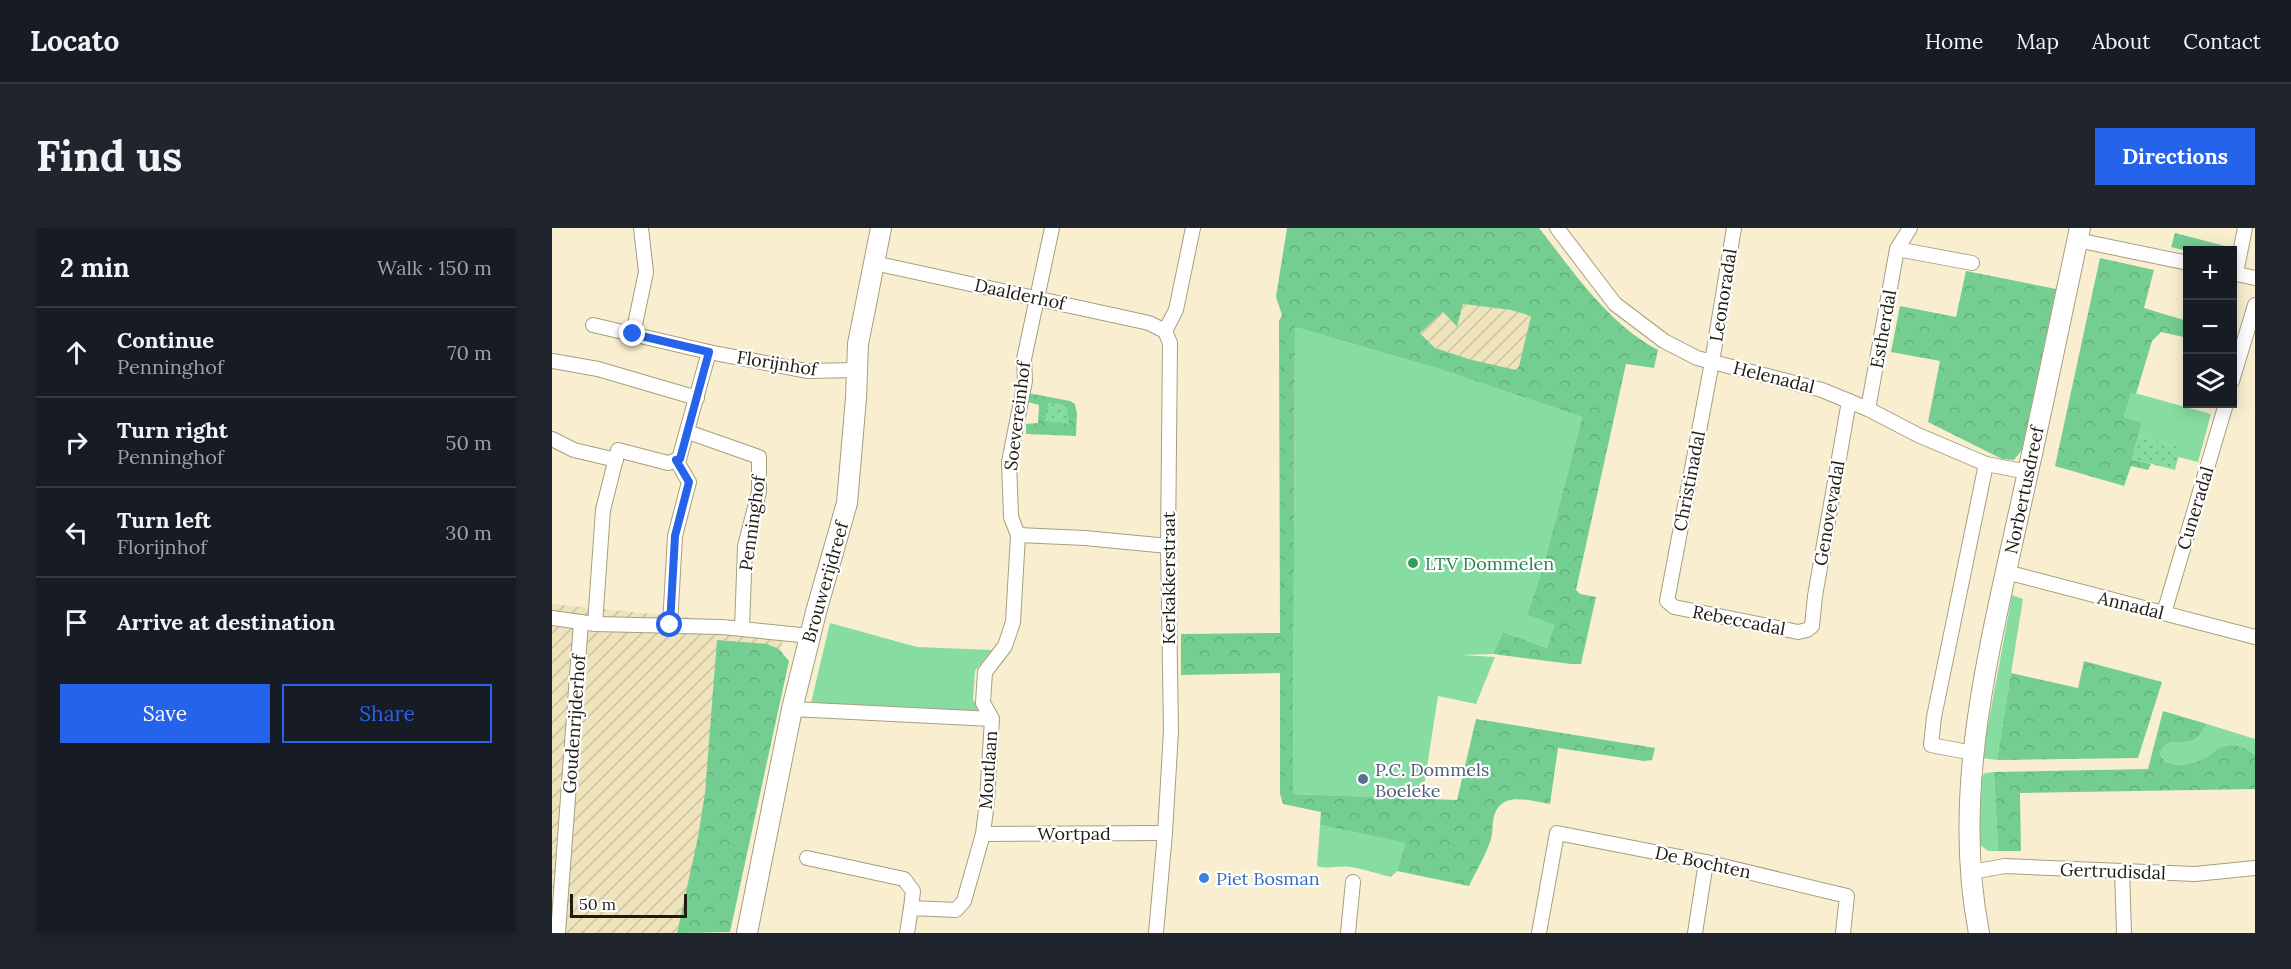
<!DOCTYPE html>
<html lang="en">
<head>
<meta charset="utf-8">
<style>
  :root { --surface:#171b24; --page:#20242c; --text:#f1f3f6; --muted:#9ea1a6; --line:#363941; --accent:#2563eb }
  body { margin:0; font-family:Lora,serif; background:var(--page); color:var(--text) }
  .controls { position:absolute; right:18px; top:18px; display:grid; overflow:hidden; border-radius:0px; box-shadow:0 3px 15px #0003 }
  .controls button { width:54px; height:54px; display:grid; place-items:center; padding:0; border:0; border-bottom:2px solid var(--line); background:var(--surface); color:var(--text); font:30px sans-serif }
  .scale { position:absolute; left:18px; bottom:15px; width:117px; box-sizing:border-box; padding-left:6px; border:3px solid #1f1c10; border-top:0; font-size:16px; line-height:21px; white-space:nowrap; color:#1f1c10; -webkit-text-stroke:4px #fff; paint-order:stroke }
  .stop { position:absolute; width:18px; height:18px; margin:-14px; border:4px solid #2563eb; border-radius:50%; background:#fff }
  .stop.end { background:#2563eb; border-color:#fff; box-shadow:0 2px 6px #0008 }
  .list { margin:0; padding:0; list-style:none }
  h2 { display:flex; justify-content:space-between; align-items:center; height:78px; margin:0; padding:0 24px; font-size:26px }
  h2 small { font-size:20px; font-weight:400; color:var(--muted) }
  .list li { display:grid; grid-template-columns:39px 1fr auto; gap:18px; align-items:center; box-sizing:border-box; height:90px; padding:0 24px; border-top:2px solid var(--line) }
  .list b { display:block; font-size:22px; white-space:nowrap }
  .list p { margin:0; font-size:20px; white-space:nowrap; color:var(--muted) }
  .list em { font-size:20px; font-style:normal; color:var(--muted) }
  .actions { display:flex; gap:12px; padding:18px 24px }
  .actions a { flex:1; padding:14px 0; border:2px solid var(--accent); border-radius:0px; text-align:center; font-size:21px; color:var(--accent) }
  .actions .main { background:var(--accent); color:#fff }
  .icon { flex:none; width:33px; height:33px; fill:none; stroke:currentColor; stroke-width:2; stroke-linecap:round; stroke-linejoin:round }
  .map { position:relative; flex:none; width:1703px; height:705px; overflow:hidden; border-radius:0px }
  header { display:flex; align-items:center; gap:36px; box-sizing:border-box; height:84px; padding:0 30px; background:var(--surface); border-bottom:2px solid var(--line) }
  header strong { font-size:28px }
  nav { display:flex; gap:33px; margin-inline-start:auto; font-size:21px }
  .intro { display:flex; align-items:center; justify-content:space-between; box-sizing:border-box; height:144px; padding:0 36px }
  h1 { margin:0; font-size:42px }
  .button { padding:15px 27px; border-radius:0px; background:var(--accent); color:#fff; font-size:21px; font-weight:700 }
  main { display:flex; gap:36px; padding:0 36px }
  aside { flex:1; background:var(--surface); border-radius:0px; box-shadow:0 3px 15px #0003 }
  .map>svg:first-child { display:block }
  .industrial { fill:url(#industrial-furrows) }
  .grass { fill:#87dca1 }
  .forest { fill:url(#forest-crowns); fill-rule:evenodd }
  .park { fill:url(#park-dots) }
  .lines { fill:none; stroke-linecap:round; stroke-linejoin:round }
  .street-casing { stroke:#a79e80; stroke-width:16 }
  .secondary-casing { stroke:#a79e80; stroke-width:22 }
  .street { stroke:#fff; stroke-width:14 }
  .secondary { stroke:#fff; stroke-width:20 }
  .route { stroke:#2563eb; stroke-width:8 }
  .leisure-dot { fill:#2e9e5b; stroke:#fff; stroke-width:2 }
  .service-dot { fill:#5c6f8a; stroke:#fff; stroke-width:2 }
  .shop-dot { fill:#3f7fe0; stroke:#fff; stroke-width:2 }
  .labels { text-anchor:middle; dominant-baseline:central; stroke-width:4.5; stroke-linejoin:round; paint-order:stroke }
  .street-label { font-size:18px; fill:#1f1c10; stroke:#fff }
  .leisure-label { font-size:18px; fill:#27864d; stroke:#fff; text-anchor:start }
  .service-label { font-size:18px; fill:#4e5e75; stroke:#fff; text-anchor:start }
  .shop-label { font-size:18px; fill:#366cbe; stroke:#fff; text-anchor:start }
</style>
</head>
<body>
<header>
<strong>Locato</strong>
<nav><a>Home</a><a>Map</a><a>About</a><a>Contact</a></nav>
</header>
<div class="intro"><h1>Find us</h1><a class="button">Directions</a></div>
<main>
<aside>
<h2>2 min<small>Walk · 150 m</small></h2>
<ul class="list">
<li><svg class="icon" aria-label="ahead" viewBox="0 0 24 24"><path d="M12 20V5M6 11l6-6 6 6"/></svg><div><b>Continue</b><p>Penninghof</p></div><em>70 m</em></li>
<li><svg class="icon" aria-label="right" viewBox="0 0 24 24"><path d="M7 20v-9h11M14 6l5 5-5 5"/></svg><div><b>Turn right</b><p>Penninghof</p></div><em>50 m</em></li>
<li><svg class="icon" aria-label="left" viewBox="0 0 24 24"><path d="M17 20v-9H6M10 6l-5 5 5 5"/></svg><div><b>Turn left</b><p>Florijnhof</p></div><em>30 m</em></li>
<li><svg class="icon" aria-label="arrive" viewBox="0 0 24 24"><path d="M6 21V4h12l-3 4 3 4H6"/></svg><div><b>Arrive at destination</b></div></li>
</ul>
<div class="actions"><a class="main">Save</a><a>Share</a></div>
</aside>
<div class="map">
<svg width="1703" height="705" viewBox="0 0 1703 705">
  <defs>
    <pattern id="industrial-furrows" width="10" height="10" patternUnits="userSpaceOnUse" patternTransform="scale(1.5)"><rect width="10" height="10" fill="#efe3bc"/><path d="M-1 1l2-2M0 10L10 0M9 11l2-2" fill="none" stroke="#ccc2a1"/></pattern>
    <pattern id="forest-crowns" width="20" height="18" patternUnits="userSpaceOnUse" patternTransform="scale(1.5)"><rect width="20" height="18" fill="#74ce91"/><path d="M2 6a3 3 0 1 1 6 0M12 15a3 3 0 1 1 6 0" fill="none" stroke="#64b07c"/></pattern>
    <pattern id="park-dots" width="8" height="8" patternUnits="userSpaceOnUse" patternTransform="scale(1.5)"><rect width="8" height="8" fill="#87dca1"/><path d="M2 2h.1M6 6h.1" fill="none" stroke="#74bc8a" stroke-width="1.8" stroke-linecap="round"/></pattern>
  </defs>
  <rect width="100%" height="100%" fill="#f9efd0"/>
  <g class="industrial">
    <polygon points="911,76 959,82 979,88 967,138 964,143 920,132 883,120 868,104 891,84 904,99"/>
    <polygon points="0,376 234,399 167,684 158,705 0,705"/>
  </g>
  <g class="grass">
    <polygon points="743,99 887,141 1030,189 992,336 975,387 1004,397 995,420 951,404 941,426 909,427 943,429 924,476 886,468 870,571 741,566"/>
    <polygon points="1579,164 1659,186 1646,234 1626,229 1628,219 1586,208 1590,194 1572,189"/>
    <polygon points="1460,367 1471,371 1445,532 1430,530"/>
    <polygon points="278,395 365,419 440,422 423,443 421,472 426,477 426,488 258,479"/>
    <path d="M1655,496L1703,511V527C1695,520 1683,515 1672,518C1664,520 1658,528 1651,531C1638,537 1616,542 1608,526C1617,504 1632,522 1646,509C1649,505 1652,500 1655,496Z"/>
    <polygon points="1442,544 1446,623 1436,623 1427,616 1428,551 1433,545"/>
    <path d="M768,597L855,615L845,643L839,649C826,646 812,641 799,639C787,637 776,642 765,638Z"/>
  </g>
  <g class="forest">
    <path d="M735,0H987C1022,44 1055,95 1106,122L1102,140L1074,136L1024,362L1028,366L1044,369L1029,436H1019L941,426L951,404L995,420L1003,397L975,387L992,336L1030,189L887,141L743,99L741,566L905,572L924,491L1103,520L1100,532L1092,533L1006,520L998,576C975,572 946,562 941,593C940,599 941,605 939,611C934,627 924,643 917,658L845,643L854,615L768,597L769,584L731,576L728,566V445L629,447V406L728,405L727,93L730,87L724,69ZM911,76L959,82L979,88L967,138L964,142L920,132L883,120L868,105L891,84L905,99Z"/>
    <polygon points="1623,5 1673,18 1672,22 1635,23 1619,19"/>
    <polygon points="1548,30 1602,42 1592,80 1635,93 1636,110 1609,104 1600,113 1584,166 1579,165 1572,189 1590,194 1580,231 1599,236 1596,242 1579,238 1572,258 1503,238"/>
    <polygon points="1414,43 1504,61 1470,222 1462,232 1450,231 1376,194 1388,133 1339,124 1348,78 1404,89"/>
    <polygon points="476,165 518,173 523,176 525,185 524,208 474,206 474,196 486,195 487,177 475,174"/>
    <polygon points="165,412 215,416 227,421 237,433 178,704 125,705 146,609 153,565"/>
    <polygon points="1532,433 1610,454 1586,530 1445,532 1459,445 1526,460"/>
    <path d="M1611,483L1655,496C1652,500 1649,505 1646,509C1632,522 1617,504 1608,526C1615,542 1638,537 1651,531C1658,528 1664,520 1672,518C1683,515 1695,520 1703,527V561L1468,565L1469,623H1446L1442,544L1596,541Z"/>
  </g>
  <g class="park">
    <polygon points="496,175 510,176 515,180 517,196 493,193"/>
    <polygon points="1586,208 1629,219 1623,242 1580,231"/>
  </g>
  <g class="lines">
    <defs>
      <g id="street">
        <polyline points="1005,0 1063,76 1112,113 1145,130 1270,162 1316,181 1366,207 1434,236 1476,244"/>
        <polyline points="1182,0 1160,134 1115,373 1122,379 1246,404 1255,402 1260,398 1263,368 1297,173"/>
        <polyline points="1525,12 1636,35"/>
        <polyline points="1345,21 1420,35"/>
        <polyline points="322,35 597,95 613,103"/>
        <polyline points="1680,45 1703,50"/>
        <polyline points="1684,45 1693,0"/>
        <polyline points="41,97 157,124 255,143 304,142"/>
        <polyline points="81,106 94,44 89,0"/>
        <polyline points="0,133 46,141 145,170"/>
        <polyline points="1680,153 1703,77"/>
        <polyline points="1316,181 1345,21 1358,0"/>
        <polyline points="136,204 207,229 207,264 193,318 190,400"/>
        <polyline points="0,211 22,222 64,232"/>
        <polyline points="466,307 533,310 616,318"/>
        <polyline points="1454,344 1703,409"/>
        <polyline points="1612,385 1674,176"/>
        <polyline points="0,390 43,396 170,399 258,408"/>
        <polyline points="43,396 51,282 66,222 116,235 127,231 157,124"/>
        <polyline points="118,397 123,308 137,254 124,232"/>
        <polyline points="240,481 440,491 435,573 431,606 412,673 404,682 359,680 355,705"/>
        <polyline points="440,491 431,475 433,444 453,418 461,394 466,307 459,289 457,234 473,153 472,131 500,0"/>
        <polyline points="1421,525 1379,517 1382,489 1434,236"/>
        <polyline points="431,606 613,605"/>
        <polyline points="255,630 352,651 361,663 359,680"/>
        <polyline points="1570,643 1572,705"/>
        <polyline points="1420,644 1453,638 1643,646 1703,640"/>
        <polyline points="6,705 29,394"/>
        <polyline points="604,705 613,605 619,503 616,318 618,115 613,103 624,82 641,0"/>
        <polyline points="796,705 801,654"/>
        <polyline points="987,705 1005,605 1154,634 1295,668 1291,705"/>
        <polyline points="1143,705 1154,634"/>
      </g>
      <g id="secondary">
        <polyline points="195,705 240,481 264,384 295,275 304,170 306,116 329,0"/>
        <path d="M1427,705C1399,563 1438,418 1468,280C1489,187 1508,93 1528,0"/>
      </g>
    </defs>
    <use href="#street" class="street-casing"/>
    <use href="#secondary" class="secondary-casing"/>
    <use href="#street" class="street"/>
    <use href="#secondary" class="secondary"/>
  </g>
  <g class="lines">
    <polyline class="route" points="81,106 157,124 128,231 124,232 137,254 123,308 118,397"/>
  </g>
  <circle class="leisure-dot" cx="861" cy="335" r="6"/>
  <circle class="service-dot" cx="811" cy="551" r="6"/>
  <circle class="shop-dot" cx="652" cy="650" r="6"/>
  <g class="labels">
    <g class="street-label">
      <text transform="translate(468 66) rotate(12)">Daalderhof</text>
      <text transform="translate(1171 67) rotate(-81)">Leonoradal</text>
      <text transform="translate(1331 101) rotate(-80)">Estherdal</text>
      <text transform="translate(225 135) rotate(9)">Florijnhof</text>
      <text transform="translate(1222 149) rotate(14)">Helenadal</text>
      <text transform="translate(465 188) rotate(-83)">Soevereinhof</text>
      <text transform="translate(1137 253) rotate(-79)">Christinadal</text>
      <text transform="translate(1472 262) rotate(-78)">Norbertusdreef</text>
      <text transform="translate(1643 280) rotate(-73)">Cuneradal</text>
      <text transform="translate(1277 285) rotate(-80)">Genovevadal</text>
      <text transform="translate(200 295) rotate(-82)">Penninghof</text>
      <text transform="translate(616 350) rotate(-90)">Kerkakkerstraat</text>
      <text transform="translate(273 354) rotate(-74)">Brouwerijdreef</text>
      <text transform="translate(1579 377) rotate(14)">Annadal</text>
      <text transform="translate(1187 392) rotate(11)">Rebeccadal</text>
      <text transform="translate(22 496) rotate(-86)">Goudenrijderhof</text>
      <text transform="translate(436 542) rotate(-86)">Moutlaan</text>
      <text x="522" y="605">Wortpad</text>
      <text transform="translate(1151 634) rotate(12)">De Bochten</text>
      <text transform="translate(1561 643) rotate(2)">Gertrudisdal</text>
    </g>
    <g class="leisure-label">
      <text x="873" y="335">LTV Dommelen</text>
    </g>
    <g class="service-label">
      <text x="823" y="541">P.C. Dommels<tspan x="823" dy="21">Boeleke</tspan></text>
    </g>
    <g class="shop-label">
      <text x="664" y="650">Piet Bosman</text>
    </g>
  </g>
</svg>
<div class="controls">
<button>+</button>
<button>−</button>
<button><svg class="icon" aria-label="layers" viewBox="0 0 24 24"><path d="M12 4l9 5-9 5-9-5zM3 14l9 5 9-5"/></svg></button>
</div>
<div class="scale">50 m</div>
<div class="stop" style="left:118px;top:397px"></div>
<div class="stop end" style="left:81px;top:106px"></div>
</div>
</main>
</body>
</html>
